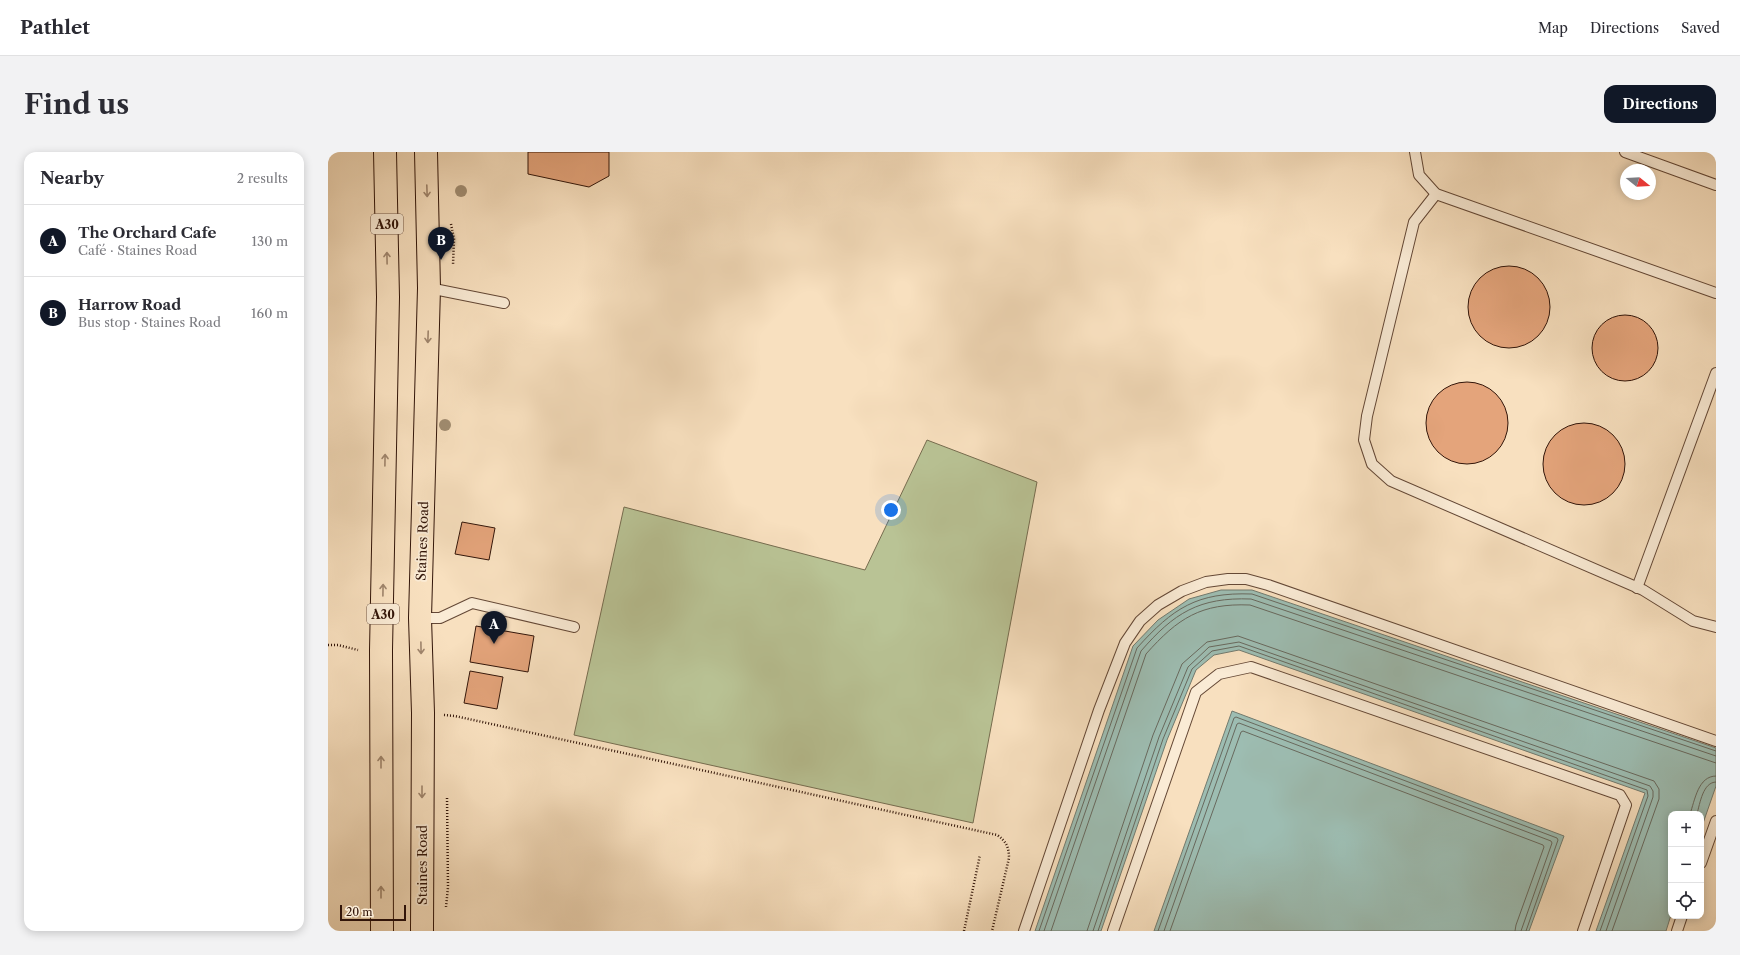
<!DOCTYPE html>
<html lang="en">
<head>
<meta charset="utf-8">
<style>
  :root { --surface:#fff; --page:#f2f2f3; --text:#2b2b33; --muted:#7c7c81; --line:#e1e1e2; --accent:#111827 }
  body { margin:0; font-family:"Libre Caslon Text",serif; background:var(--page); color:var(--text) }
  .controls { position:absolute; right:12px; bottom:12px; display:grid; overflow:hidden; border-radius:8px; box-shadow:0 2px 10px #0003 }
  .controls button { width:36px; height:36px; display:grid; place-items:center; padding:0; border:0; border-bottom:1px solid var(--line); background:var(--surface); color:var(--text); font:20px sans-serif }
  .compass { position:absolute; left:1292px; top:12px; width:36px; height:36px; border-radius:50%; background:var(--surface); box-shadow:0 2px 10px #0003; rotate:108deg }
  .scale { position:absolute; left:12px; bottom:10px; width:66px; box-sizing:border-box; padding-left:4px; border:2px solid #321509; border-top:0; font-size:11px; line-height:14px; white-space:nowrap; color:#321509; -webkit-text-stroke:3px #faebd5; paint-order:stroke }
  .you { position:absolute; left:563px; top:358px; width:14px; height:14px; margin:-10px; border:3px solid #fff; border-radius:50%; background:#1a73e8; box-shadow:0 0 0 6px #1a73e833 }
  .badge { display:grid; place-items:center; width:26px; height:26px; border-radius:50%; background:var(--accent); color:#fff; font-size:13px; font-weight:700 }
  .pin { position:absolute; translate:-50% -33px; filter:drop-shadow(0 1px 2px #0008) }
  .pin::after { content:''; position:absolute; top:21px; width:14px; height:12px; background:inherit; clip-path:polygon(0 0,100% 0,50% 100%) }
  .list { margin:0; padding:0; list-style:none }
  h2 { display:flex; justify-content:space-between; align-items:center; height:52px; margin:0; padding:0 16px; font-size:17px }
  h2 small { font-size:13px; font-weight:400; color:var(--muted) }
  .list li { display:grid; grid-template-columns:26px 1fr auto; gap:12px; align-items:center; box-sizing:border-box; height:72px; padding:0 16px; border-top:1px solid var(--line) }
  .list b { display:block; font-size:15px; white-space:nowrap }
  .list p { margin:0; font-size:13px; white-space:nowrap; color:var(--muted) }
  .list em { font-size:13px; font-style:normal; color:var(--muted) }
  .icon { flex:none; width:22px; height:22px; fill:none; stroke:currentColor; stroke-width:2; stroke-linecap:round; stroke-linejoin:round }
  .map { position:relative; flex:none; width:1388px; height:779px; overflow:hidden; border-radius:12px }
  header { display:flex; align-items:center; gap:24px; box-sizing:border-box; height:56px; padding:0 20px; background:var(--surface); border-bottom:1px solid var(--line) }
  header strong { font-size:19px }
  nav { display:flex; gap:22px; margin-inline-start:auto; font-size:14px }
  .intro { display:flex; align-items:center; justify-content:space-between; box-sizing:border-box; height:96px; padding:0 24px }
  h1 { margin:0; font-size:28px }
  .button { padding:10px 18px; border-radius:12px; background:var(--accent); color:#fff; font-size:14px; font-weight:700 }
  main { display:flex; gap:24px; padding:0 24px }
  aside { flex:1; background:var(--surface); border-radius:12px; box-shadow:0 2px 10px #0003 }
  .map>svg:first-child { display:block }
  .green { fill:#b9c395; stroke:#766c4f }
  .water { fill:#9dbdb2; stroke:#727a6e }
  .lines { fill:none; stroke-linecap:round; stroke-linejoin:round }
  .shore { stroke:#68695e; stroke-width:1 }
  .building { fill:#e4a47b; stroke:#321509 }
  .lane-casing { stroke:#644836; stroke-width:12 }
  .highway-casing { stroke:#321509; stroke-width:24 }
  .path { stroke:#321509; stroke-width:2.5; stroke-dasharray:1 2; stroke-linecap:butt }
  .lane { stroke:#faebd5; stroke-width:10 }
  .highway { stroke:#f8e0bf; stroke-width:22 }
  .tree { fill:#a18d72 }
  .oneway { stroke:#9f856d }
  .labels { text-anchor:middle; dominant-baseline:central; stroke-width:3.5; stroke-linejoin:round; paint-order:stroke }
  .shield { fill:#faebd5; stroke:#6e5546; stroke-width:1 }
  .shield-label { font-size:12px; font-weight:bold; fill:#321509 }
  .street-label { font-size:13px; fill:#321509; stroke:#faebd5 }
</style>
</head>
<body>
<header>
<strong>Pathlet</strong>
<nav><a>Map</a><a>Directions</a><a>Saved</a></nav>
</header>
<div class="intro"><h1>Find us</h1><a class="button">Directions</a></div>
<main>
<aside>
<h2>Nearby<small>2 results</small></h2>
<ul class="list">
<li><span class="badge">A</span><div><b>The Orchard Cafe</b><p>Café · Staines Road</p></div><em>130 m</em></li>
<li><span class="badge">B</span><div><b>Harrow Road</b><p>Bus stop · Staines Road</p></div><em>160 m</em></li>
</ul>
</aside>
<div class="map">
<svg width="1388" height="779" viewBox="0 0 1388 779">
  <rect width="100%" height="100%" fill="#f8e0bf"/>
  <filter id="stains"><feTurbulence type="fractalNoise" baseFrequency=".005" numOctaves="4"/><feColorMatrix values="0 0 0 0 .2 0 0 0 0 .09 0 0 0 0 .02 0 0 0 .5 -.17"/></filter>
  <radialGradient id="worn" r=".72"><stop offset=".6" stop-color="#630" stop-opacity="0"/><stop offset="1" stop-color="#630" stop-opacity=".3"/></radialGradient>
  <polygon class="green" points="599,288 709,330 645,671 246,583 296,355 537,418"/>
  <g class="water">
    <polygon points="893,438 924,438 1388,596 1388,634 1373,677 1373,662 1343,662 1343,763 1338,779 1268,779 1317,641 911,498 886,503 868,518 839,588 773,779 707,779 805,494 830,468 861,447"/>
    <polygon points="904,559 1236,684 1201,779 826,779"/>
  </g>
  <g class="lines">
    <g class="shore">
      <path d="M1362,662C1367,648 1370,624 1388,624"/>
      <path d="M1369,662C1372,651 1375,630 1388,630"/>
      <path d="M711,779L809,496C845,456 869,440 924,442L1388,599"/>
      <path d="M716,779L813,499C846,461 871,445 923,447L1388,604"/>
      <path d="M723,779L818,502C850,466 873,451 922,453L1388,611"/>
      <polyline points="759,779 825,583 854,512 879,490 910,484 1326,629 1331,637 1331,647 1284,779"/>
      <polyline points="765,779 831,585 860,515 881,495 911,490 1322,634 1325,639 1325,645 1278,779"/>
      <polyline points="770,779 835,587 864,517 884,499 911,494 1319,638 1320,644 1272,779"/>
      <polyline points="830,779 906,566 908,565 1229,686 1230,688 1198,779"/>
      <polyline points="836,779 909,572 911,571 1223,689 1224,691 1193,779"/>
      <polyline points="842,779 913,580 915,579 1215,693 1216,695 1188,773 1187,779"/>
    </g>
  </g>
  <g class="building">
    <polygon points="200,0 281,0 281,24 261,35 200,22"/>
    <circle cx="1181" cy="155" r="41"/>
    <circle cx="1297" cy="196" r="33"/>
    <circle cx="1139" cy="271" r="41"/>
    <circle cx="1256" cy="312" r="41"/>
    <polygon points="134,370 167,376 161,408 127,402"/>
    <polygon points="148,474 206,484 200,520 142,510"/>
    <polygon points="142,519 175,525 169,557 136,551"/>
  </g>
  <g class="lines">
    <defs>
      <g id="lane">
        <polyline points="1087,0 1091,23 1108,42 1388,141"/>
        <polyline points="1297,0 1388,33"/>
        <polyline points="1108,42 1086,70 1039,264 1036,288 1044,312 1063,329 1315,438 1365,469 1388,475"/>
        <polyline points="101,136 176,151"/>
        <polyline points="1309,436 1388,221"/>
        <polyline points="92,466 112,466 144,451 246,475"/>
        <polyline points="1373,711 1388,669"/>
        <polyline points="696,779 771,558 797,491 812,469 830,453 854,439 878,430 900,427 918,427 940,433 1388,589"/>
        <polyline points="785,779 868,540 891,522 923,515 1292,643 1298,653 1255,779"/>
        <polyline points="1349,779 1354,764"/>
      </g>
      <g id="highway">
        <polyline points="54,779 53,498 60,145 57,0"/>
        <polyline points="94,779 95,561 92,466 101,136 98,0"/>
      </g>
    </defs>
    <use href="#lane" class="lane-casing"/>
    <use href="#highway" class="highway-casing"/>
    <g class="path">
      <polyline points="123,72 126,87 125,113"/>
      <polyline points="0,493 10,493 30,498"/>
      <path d="M116,563L127,564L669,683C678,689 681,695 681,706L664,779"/>
      <polyline points="118,755 120,735 119,644"/>
      <polyline points="636,779 652,703"/>
    </g>
    <use href="#lane" class="lane"/>
    <use href="#highway" class="highway"/>
  </g>
  <g class="tree">
    <circle cx="133" cy="39" r="6"/>
    <circle cx="117" cy="273" r="6"/>
  </g>
  <defs><path id="oneway-shaft" d="M-6 0H5M1.5-3L5.5 0L1.5 3" fill="none" stroke-width="1.6" stroke-linecap="round" stroke-linejoin="round"/></defs>
  <g class="oneway">
    <use href="#oneway-shaft" transform="translate(99 39) rotate(88)"/>
    <use href="#oneway-shaft" transform="translate(59 106) rotate(-91)"/>
    <use href="#oneway-shaft" transform="translate(100 185) rotate(92)"/>
    <use href="#oneway-shaft" transform="translate(57 308) rotate(-89)"/>
    <use href="#oneway-shaft" transform="translate(55 438) rotate(-89)"/>
    <use href="#oneway-shaft" transform="translate(93 496) rotate(89)"/>
    <use href="#oneway-shaft" transform="translate(53 610) rotate(-90)"/>
    <use href="#oneway-shaft" transform="translate(94 640) rotate(90)"/>
    <use href="#oneway-shaft" transform="translate(53 740) rotate(-90)"/>
  </g>
  <g class="labels">
    <g class="shield">
      <rect x="43" y="62" width="32" height="20" rx="3"/>
      <rect x="39" y="452" width="32" height="20" rx="3"/>
    </g>
    <g class="shield-label">
      <text x="59" y="72">A30</text>
      <text x="55" y="462">A30</text>
    </g>
    <g class="street-label">
      <text transform="translate(94 389) rotate(-88)">Staines Road</text>
      <text transform="translate(94 713) rotate(-90)">Staines Road</text>
    </g>
  </g>
  <rect width="100%" height="100%" filter="url(#stains)"/>
  <rect width="100%" height="100%" fill="url(#worn)"/>
</svg>
<div class="controls">
<button>+</button>
<button>−</button>
<button><svg class="icon" aria-label="locate" viewBox="0 0 24 24"><circle cx="12" cy="12" r="6"/><path d="M12 2v4M12 18v4M2 12h4M18 12h4"/></svg></button>
</div>
<svg class="compass" viewBox="-18 -18 36 36"><path d="M0-13l5 13h-10z" fill="#e53935"/><path d="M0 13l5-13h-10z" fill="#7c7c81"/></svg>
<div class="scale">20 m</div>
<div class="you"></div>
<div class="pin badge" style="left:166px;top:492px">A</div>
<div class="pin badge" style="left:113px;top:108px">B</div>
</div>
</main>
</body>
</html>
